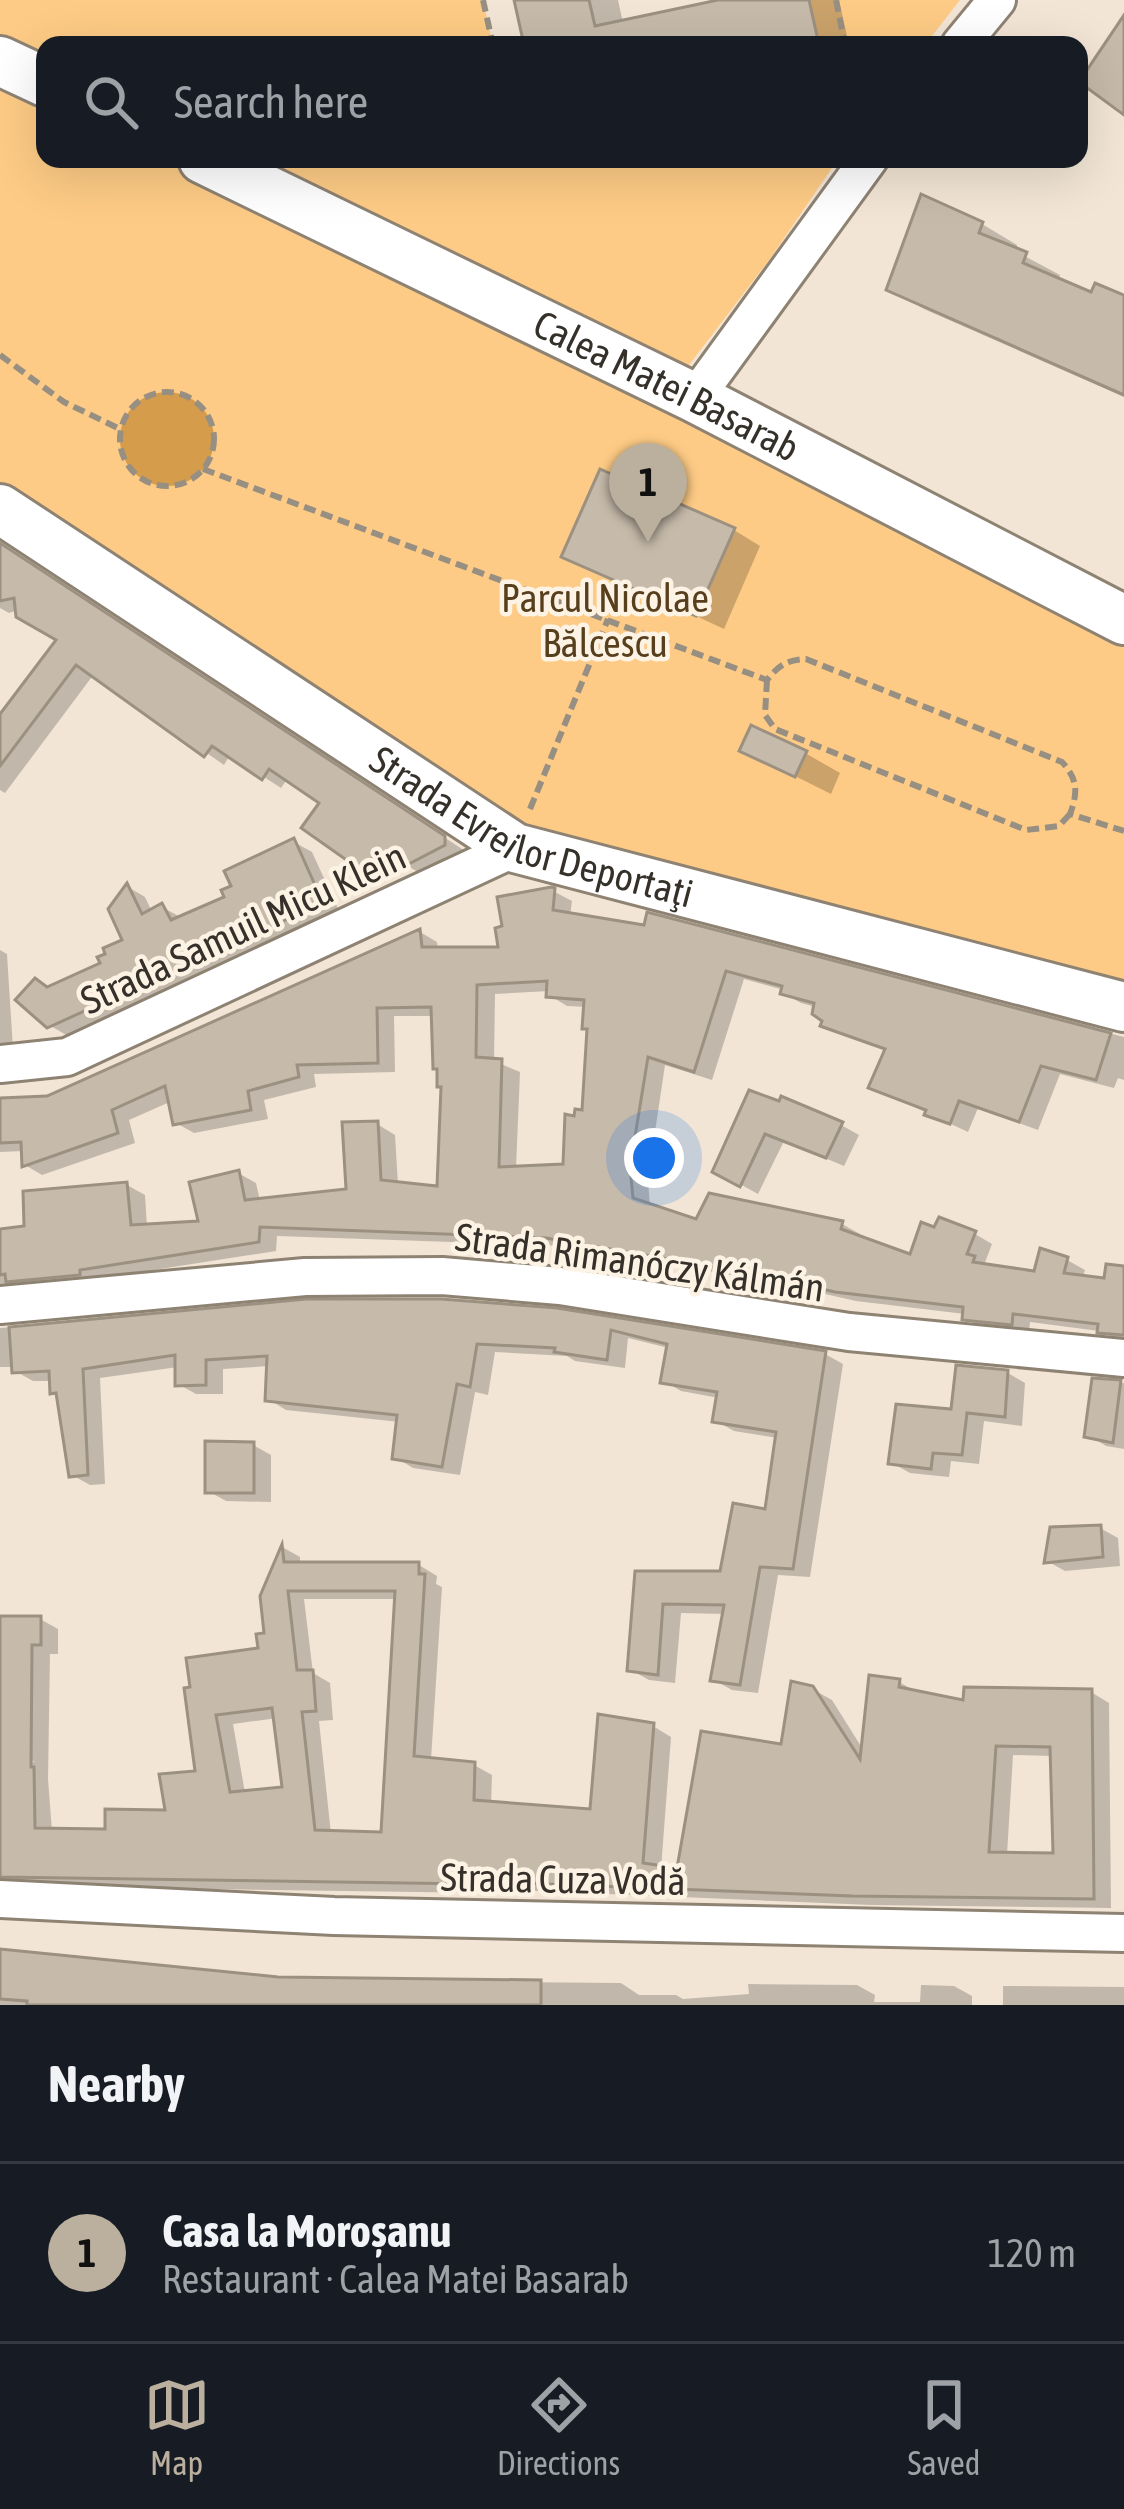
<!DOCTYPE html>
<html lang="en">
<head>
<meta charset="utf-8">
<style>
  :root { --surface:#171b24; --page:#20242c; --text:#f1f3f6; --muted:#9ea1a6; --line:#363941; --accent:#bbaf9d }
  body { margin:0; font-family:"Asap Condensed",sans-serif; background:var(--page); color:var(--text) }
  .you { position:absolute; left:654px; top:1158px; width:42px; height:42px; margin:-30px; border:9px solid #fff; border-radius:50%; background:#1a73e8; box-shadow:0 0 0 18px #1a73e833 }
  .badge { display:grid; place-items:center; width:78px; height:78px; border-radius:50%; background:var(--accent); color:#111; font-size:39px; font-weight:700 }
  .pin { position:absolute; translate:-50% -99px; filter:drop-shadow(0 3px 6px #0008) }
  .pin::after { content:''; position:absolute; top:63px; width:42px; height:36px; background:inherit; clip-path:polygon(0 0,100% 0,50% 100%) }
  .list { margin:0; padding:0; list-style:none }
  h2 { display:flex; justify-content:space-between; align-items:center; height:156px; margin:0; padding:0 48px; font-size:51px }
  h2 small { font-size:39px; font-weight:400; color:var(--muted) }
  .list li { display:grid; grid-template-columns:78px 1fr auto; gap:36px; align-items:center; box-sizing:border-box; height:180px; padding:0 48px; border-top:3px solid var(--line) }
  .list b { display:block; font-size:45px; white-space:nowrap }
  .list p { margin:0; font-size:39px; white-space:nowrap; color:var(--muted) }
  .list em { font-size:39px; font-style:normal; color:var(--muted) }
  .icon { flex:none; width:66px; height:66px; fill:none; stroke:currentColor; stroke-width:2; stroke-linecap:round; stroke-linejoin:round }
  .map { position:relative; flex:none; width:1124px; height:2005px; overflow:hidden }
  .search { position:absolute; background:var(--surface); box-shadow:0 12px 48px #0002; left:36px; right:36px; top:36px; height:132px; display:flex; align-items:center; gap:30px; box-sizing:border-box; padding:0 42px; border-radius:24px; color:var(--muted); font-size:45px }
  .sheet { height:336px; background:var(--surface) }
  nav { display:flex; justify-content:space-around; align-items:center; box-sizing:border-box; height:168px; border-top:3px solid var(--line); background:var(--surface); font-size:33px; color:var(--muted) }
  nav a { display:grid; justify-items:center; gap:6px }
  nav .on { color:var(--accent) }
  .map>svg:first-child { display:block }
  .green { fill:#fdcb85 }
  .water { fill:#d59d4b }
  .shadow { fill:#0003; fill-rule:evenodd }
  .building { fill:#c6baaa; stroke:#9c9181; stroke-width:3; fill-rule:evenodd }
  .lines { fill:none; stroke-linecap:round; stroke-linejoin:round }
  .street-casing { stroke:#8e8273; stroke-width:42 }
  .secondary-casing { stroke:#8e8273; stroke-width:54 }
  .path { stroke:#988f83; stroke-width:6; stroke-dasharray:12 6; stroke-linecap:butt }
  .street { stroke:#fff; stroke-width:36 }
  .secondary { stroke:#fff; stroke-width:48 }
  .labels { text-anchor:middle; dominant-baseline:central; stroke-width:9; stroke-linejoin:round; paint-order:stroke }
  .street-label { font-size:39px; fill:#35302a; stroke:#fdf3e5 }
  .park-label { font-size:39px; fill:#573f1d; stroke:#fdf3e5 }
</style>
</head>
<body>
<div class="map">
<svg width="1124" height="2005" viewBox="0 0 1124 2005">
  <rect width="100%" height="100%" fill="#f2e5d5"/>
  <g class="green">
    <polygon points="0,0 483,0 493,45 45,45 45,159 838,159 770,259 686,369 1124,620 1124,1007 515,848 0,509"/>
    <polygon points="807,0 960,0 925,45 819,45"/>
  </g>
  <circle class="water" cx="167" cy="439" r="47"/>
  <g class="shadow">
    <polygon points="517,0 618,0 623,23 714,4 713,0 839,0 849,45 527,45"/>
    <polygon points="982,224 1017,245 1015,251 1060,275 1058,281 1092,296 1124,298 1124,397 924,309 889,289"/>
    <polygon points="734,530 760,546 724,629 565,555"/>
    <polygon points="0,544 462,849 462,855 423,875 396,859 381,879 364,869 323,803 288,778 281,788 230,755 224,765 94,674 5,793 0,790 0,719 60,640 18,610 9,613 0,608"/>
    <polygon points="743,750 805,753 840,773 831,794"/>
    <polygon points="294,842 312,852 340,913 68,1036 49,1025 48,989 104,964 126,941 128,887 145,897 152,912 162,907 182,918 227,899"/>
    <path d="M553,891L572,901L570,916L647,928L649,916L1124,1037V1080L1118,1078L1114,1088L1060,1074L1038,1130L978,1108L968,1132L872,1087L887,1051L824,1025L816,1007L801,1003L783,993L784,990L744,979L712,1080L665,1065L648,1179L650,1207L698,1223L711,1196L842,1224L860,1234L858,1239L912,1258L975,1234L992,1244L984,1265L1036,1274L1067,1260L1085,1270L1082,1279L1124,1284V1343L1099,1331L1030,1322L1029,1333L983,1329L965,1318V1314L856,1301L776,1283L567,1246L277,1236L276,1251L96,1279L0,1303V1232L27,1229L127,1185L145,1195L147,1227L202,1224L238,1173L256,1183L260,1201L350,1191L377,1124L395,1135L398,1185L440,1189L444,1088L435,1016H394L395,1072L314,1074L316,1087L264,1100L268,1119L194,1133L176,1123L172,1101L129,1120L135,1143L42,1175L25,1165L24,1151L0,1152V1101L48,1099L420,932L437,942L438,950H502ZM549,991V995L567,1006L587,1007L590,1030L584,1113L566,1166L516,1169L520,1072L494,1061L495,994Z"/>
    <polygon points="0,950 7,954 13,1049 0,1050"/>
    <polygon points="750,1094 841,1125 859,1135 844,1166 784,1141 758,1194 716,1171"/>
    <polygon points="306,1302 441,1302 825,1354 843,1364 810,1577 778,1575 758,1693 732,1690 714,1680 726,1614 681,1613 675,1683 649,1680 631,1670 637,1574 722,1574 768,1513 778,1438 734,1431 716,1421 719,1398 681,1391 664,1381 669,1348 628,1338 625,1368 575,1361 567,1356 495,1352 488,1395 475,1392 460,1475 413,1468 395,1457 400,1422 286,1410 268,1399 270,1366 223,1369 223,1394 196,1394 178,1384 178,1367 100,1378 105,1484 90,1485 72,1475 59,1395 53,1392 52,1381 33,1381 15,1371 14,1367 0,1367 0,1328"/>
    <polygon points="1008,1373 1025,1383 1022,1426 984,1421 979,1464 951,1461 949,1477 910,1473 892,1463"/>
    <polygon points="1094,1381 1124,1383 1124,1449 1106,1446 1088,1435"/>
    <polygon points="253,1445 271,1455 271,1502 226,1501 208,1491"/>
    <polygon points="1100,1528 1118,1538 1120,1566 1065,1571 1047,1561"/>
    <path d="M284,1548L300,1557V1565H419L437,1576L436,1584L442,1587L431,1760L474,1765L492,1775L491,1805L593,1812L653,1726L671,1737L661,1869L679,1871L783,1747L812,1689L832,1700L864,1751L899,1682L917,1692L965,1704L1091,1692L1109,1703L1111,1908L872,1905L490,1889L489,1893L0,1886V1760L35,1762L0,1747V1619H40L58,1629V1654H50L48,1779L52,1831L108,1832L168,1813L198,1774L188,1690L262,1651L267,1636L263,1597ZM304,1599H397L384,1835L331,1834L319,1721L333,1720L330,1683L313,1673ZM277,1718L285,1790L245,1793L233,1724ZM1013,1755L1053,1756L1056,1856L1007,1855Z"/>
    <polygon points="0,1950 278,1980 621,1983 639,1995 676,1995 683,1999 749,1994 748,1984 857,1985 875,1995 874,2002 920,2002 921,1985 954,1986 972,1996 972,2005 0,2005"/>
    <polygon points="1003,1986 1124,1987 1124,2005 1003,2005"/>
  </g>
  <g class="building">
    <polygon points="514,0 589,0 595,26 718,0 809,0 819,45 524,45"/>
    <polygon points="1124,15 1124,115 1079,82"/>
    <polygon points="921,194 983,222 979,233 1027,252 1023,263 1091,292 1095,283 1124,295 1124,395 886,290"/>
    <polygon points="600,469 735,528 696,616 561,557"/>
    <polygon points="0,543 445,836 445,845 403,867 378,850 362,871 301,828 319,803 269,769 262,780 212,746 204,757 76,665 0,766 0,714 56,640 16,617 14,598 0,601"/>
    <polygon points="751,725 807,751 795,777 739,751"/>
    <polygon points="294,838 323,903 47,1028 15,1000 35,978 47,987 100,963 97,957 105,954 103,948 122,940 108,909 127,883 142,914 162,903 171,920 224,897 221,890 231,886 224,871"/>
    <path d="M551,887L555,888L553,910L644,925L647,912L1111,1033L1096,1080L1041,1066L1019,1122L959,1101L950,1124L924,1115L926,1110L868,1088L885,1049L820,1026L822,1021L812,1014L814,1003L780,994L782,986L726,971L694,1072L648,1057L630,1167L633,1198L696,1219L709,1193L843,1221L841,1229L910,1254L921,1222L934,1227L939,1217L976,1231L967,1254L975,1256L973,1262L1034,1271L1040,1248L1068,1257L1064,1273L1104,1278L1106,1264L1124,1266V1335L1097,1333L1098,1324L1013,1314L1012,1325L962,1320L963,1307L835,1292L756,1274L546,1238L260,1227L259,1242L80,1270V1275L6,1282L5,1274L0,1275V1229L24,1226L23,1191L127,1182L131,1225L198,1221L189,1182L239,1170L245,1200L346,1189L342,1122L378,1121L381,1180L437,1186L441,1087H437V1069H433L431,1007L377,1008L378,1063L297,1065L299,1077L248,1091L251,1110L173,1125L165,1086L112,1110L118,1133L22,1167L21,1142L0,1143V1098L47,1096L420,929L422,947H498L495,928L502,926L497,897ZM547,981L546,997L584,1000L582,1029H587L582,1110L575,1109L574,1116L565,1114L563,1164L499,1167L502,1059L476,1057L477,985Z"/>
    <polygon points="749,1090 779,1101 781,1096 843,1122 826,1158 765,1134 740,1187 712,1172"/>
    <polygon points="306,1299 441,1299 557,1308 826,1351 793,1569 760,1567 740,1685 710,1681 724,1605 663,1604 658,1675 627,1671 635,1571 720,1571 733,1503 765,1509 776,1432 712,1422 717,1392 660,1383 667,1344 611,1330 607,1360 554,1352 555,1348 477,1344 470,1387 457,1384 442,1467 392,1459 397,1415 265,1401 267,1356 206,1360 206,1385 175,1386 175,1355 83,1369 88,1475 69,1477 56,1393 50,1394 49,1371 12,1373 9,1327"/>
    <polygon points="956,1365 1008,1370 1005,1417 967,1413 962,1455 933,1453 931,1469 888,1464 896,1404 951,1409"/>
    <polygon points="1092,1378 1121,1380 1113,1443 1084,1437"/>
    <polygon points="205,1441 254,1442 254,1493 205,1493"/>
    <polygon points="1101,1525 1103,1557 1044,1563 1050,1527"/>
    <path d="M282,1544L284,1562H419V1574H425L414,1756L475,1762L474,1800L590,1809L598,1714L654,1723L643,1863L677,1868L701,1731L781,1744L791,1681L813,1686L860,1759L869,1675L900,1679L899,1687L963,1700L964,1687L1092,1689L1094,1899L852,1896L472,1881V1884L0,1877V1616H41V1645H32L31,1767H34L35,1828L105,1829V1809L165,1810L159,1774L195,1771L184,1688L190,1687L186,1658L258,1648L256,1634L264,1633L260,1596ZM288,1591H395L381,1832L315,1830L302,1712L316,1711L313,1670H297ZM272,1708L282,1787L230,1792L216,1715ZM996,1746L1050,1747L1053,1853L989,1852Z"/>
    <polygon points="0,1949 278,1977 541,1980 541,2005 27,2005 27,2001 0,1999"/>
  </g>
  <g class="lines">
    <defs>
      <g id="street">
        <polyline points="960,45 997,0"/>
        <polyline points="695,398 869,159"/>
        <polyline points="0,1064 67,1057 515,848"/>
        <polyline points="0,1305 305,1277 442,1276 560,1286 849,1332 1124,1358"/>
        <polyline points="0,1899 334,1916 1124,1933"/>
      </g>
      <g id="secondary">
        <polyline points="0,61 45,82"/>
        <path id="s1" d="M203,159L695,398L1124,620"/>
        <path id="s2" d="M0,509L515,848L1124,1007"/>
      </g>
    </defs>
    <use href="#street" class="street-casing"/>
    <use href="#secondary" class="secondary-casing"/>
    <g class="path">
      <polyline points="483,0 493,45"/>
      <polyline points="836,0 845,45"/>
      <polyline points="0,355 64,402 120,429"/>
      <circle cx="167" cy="439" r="47"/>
      <path d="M203,469L767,680C779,665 787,660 806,659L1062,762C1078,779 1078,793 1070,814L1124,831"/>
      <polyline points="767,680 765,715 775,729 1026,830 1059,826 1070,814"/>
      <polyline points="530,809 608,619"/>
    </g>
    <use href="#street" class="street"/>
    <use href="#secondary" class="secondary"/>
  </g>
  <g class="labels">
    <g class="street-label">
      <text stroke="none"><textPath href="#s1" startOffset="516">Calea Matei Basarab</textPath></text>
      <text stroke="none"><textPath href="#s2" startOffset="624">Strada Evreilor Deportaţi</textPath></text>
      <text transform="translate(243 928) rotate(-25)">Strada Samuil Micu Klein</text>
      <text transform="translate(640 1262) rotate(8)">Strada Rimanóczy Kálmán</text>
      <text transform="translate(563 1879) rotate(1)">Strada Cuza Vodă</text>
    </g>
    <g class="park-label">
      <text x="605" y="598">Parcul Nicolae<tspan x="605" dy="45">Bălcescu</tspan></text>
    </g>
  </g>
</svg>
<div class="you"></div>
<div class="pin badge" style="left:648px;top:542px">1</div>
<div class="search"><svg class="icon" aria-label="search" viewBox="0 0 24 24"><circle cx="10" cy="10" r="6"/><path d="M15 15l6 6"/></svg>Search here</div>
</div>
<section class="sheet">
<h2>Nearby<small></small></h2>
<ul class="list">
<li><span class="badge">1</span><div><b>Casa la Moroșanu</b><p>Restaurant · Calea Matei Basarab</p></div><em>120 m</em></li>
</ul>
</section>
<nav>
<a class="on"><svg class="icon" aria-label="map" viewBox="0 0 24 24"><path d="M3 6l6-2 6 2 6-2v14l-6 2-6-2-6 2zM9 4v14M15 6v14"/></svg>Map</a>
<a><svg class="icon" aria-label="directions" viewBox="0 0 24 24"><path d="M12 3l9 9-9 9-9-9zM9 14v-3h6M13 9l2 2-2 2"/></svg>Directions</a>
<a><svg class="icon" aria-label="saved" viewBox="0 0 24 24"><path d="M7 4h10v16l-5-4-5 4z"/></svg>Saved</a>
</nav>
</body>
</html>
